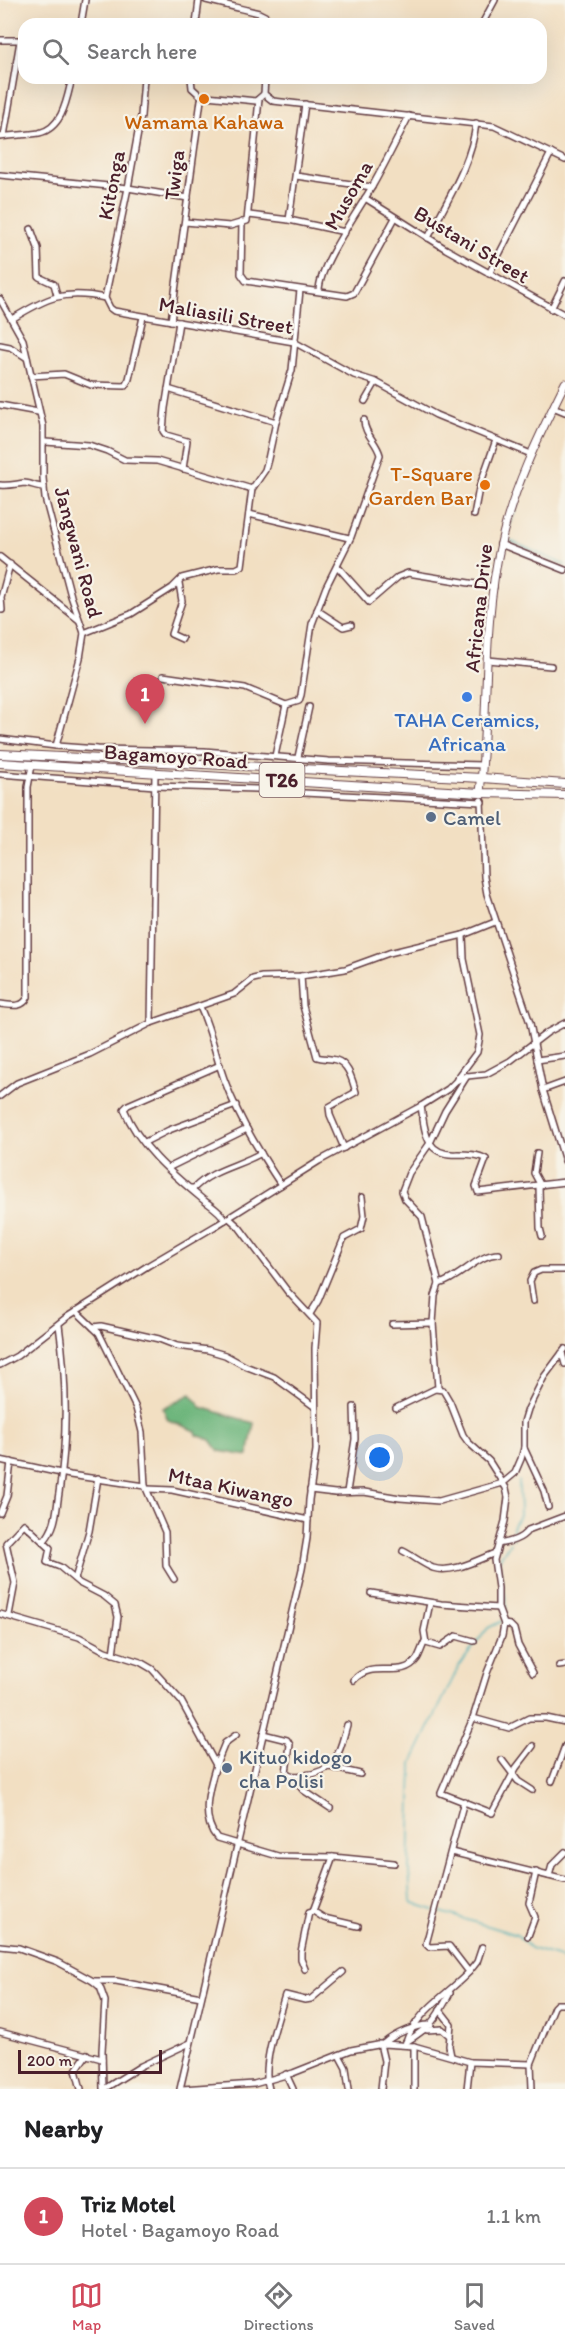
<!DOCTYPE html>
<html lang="en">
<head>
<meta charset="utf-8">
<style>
  :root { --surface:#fff; --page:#f2f2f2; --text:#202124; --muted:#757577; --line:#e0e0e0; --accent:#d1495b }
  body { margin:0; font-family:Itim,sans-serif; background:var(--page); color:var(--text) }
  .scale { position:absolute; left:18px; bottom:15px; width:144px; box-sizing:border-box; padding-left:6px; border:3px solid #4a1f2b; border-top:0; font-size:16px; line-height:21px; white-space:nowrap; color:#4a1f2b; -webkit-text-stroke:4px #f7f3e8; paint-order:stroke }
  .you { position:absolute; left:380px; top:1458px; width:21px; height:21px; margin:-15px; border:4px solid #fff; border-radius:50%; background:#1a73e8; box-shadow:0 0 0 9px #1a73e833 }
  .badge { display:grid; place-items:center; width:39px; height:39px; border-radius:50%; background:var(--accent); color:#fff; font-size:20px; font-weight:700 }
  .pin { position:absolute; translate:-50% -50px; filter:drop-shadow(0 2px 3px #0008) }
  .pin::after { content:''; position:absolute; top:32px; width:21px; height:18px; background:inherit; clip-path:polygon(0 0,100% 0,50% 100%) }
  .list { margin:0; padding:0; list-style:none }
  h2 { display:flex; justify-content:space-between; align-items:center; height:78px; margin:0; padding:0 24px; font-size:26px }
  h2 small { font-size:20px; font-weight:400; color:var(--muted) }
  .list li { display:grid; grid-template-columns:39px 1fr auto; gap:18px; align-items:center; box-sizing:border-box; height:96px; padding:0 24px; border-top:2px solid var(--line) }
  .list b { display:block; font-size:22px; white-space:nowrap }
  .list p { margin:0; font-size:20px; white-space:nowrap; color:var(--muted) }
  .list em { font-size:20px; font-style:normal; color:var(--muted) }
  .icon { flex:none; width:33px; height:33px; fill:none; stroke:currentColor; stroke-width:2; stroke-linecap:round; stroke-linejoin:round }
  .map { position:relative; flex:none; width:565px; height:2089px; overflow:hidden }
  .search { position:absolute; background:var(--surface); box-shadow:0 6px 24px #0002; left:18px; right:18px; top:18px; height:66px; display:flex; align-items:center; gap:15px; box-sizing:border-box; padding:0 21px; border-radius:18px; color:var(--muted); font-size:22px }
  .sheet { height:174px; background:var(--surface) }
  nav { display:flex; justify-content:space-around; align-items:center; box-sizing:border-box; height:84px; border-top:2px solid var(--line); background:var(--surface); font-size:16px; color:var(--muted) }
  nav a { display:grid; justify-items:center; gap:3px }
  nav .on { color:var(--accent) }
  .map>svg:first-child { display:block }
  .forest { fill:#6eb67d; stroke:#5c6a54; stroke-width:1.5 }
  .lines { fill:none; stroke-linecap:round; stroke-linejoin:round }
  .stream { stroke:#3aabb4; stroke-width:1.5 }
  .minor-casing { stroke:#633c42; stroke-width:8 }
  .major-casing { stroke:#633c42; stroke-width:9 }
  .highway-casing { stroke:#633c42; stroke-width:10 }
  .minor { stroke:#fff; stroke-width:5 }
  .major { stroke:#fff; stroke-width:7 }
  .highway { stroke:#fff; stroke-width:8 }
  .food-dot { fill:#e8710a; stroke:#f7f3e8; stroke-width:2 }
  .shop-dot { fill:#3f7fe0; stroke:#f7f3e8; stroke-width:2 }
  .service-dot { fill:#5c6f8a; stroke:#f7f3e8; stroke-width:2 }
  .labels { text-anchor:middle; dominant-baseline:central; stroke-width:4.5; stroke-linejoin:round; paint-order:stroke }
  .shield { fill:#f7f3e8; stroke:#7e5f64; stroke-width:1.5 }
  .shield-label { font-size:20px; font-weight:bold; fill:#4a1f2b }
  .food-label { font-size:21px; fill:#c56008; stroke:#f7f3e8 }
  .street-label { font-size:21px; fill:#4a1f2b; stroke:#f7f3e8 }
  .shop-label { font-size:21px; fill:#366cbe; stroke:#f7f3e8 }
  .service-label { font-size:21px; fill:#4e5e75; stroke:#f7f3e8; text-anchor:start }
</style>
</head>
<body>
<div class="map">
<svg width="565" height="2089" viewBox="0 0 565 2089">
  <rect width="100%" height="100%" fill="#f7f3e8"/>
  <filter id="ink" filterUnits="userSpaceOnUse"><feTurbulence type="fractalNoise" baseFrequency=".0167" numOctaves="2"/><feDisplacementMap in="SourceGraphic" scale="12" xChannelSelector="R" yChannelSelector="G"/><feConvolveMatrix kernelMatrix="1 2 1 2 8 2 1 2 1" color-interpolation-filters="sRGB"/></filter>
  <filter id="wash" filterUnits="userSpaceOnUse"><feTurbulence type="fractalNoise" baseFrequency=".008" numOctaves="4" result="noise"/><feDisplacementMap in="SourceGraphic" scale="24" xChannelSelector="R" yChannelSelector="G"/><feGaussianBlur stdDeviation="1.35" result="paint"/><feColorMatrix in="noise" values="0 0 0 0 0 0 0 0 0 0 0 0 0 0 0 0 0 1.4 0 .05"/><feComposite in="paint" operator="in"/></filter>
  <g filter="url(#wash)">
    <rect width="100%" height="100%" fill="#f2dfc2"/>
    <polygon class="forest" points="191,1394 201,1407 254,1423 248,1456 219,1451 211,1440 196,1435 196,1431 168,1420 163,1408"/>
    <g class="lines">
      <g class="stream">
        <polyline points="506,536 537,450"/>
        <polyline points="506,539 565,565"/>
        <polyline points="186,759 230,761"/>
        <polyline points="513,1539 513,1525 520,1515 519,1481"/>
        <path d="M505,1618C510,1596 497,1578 500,1559C502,1554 507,1548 510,1543"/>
        <polyline points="433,1910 411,1902 409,1870 412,1763 459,1666 488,1628 502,1621"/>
        <polyline points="438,1911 517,1935 530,1948 560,1957 565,1963"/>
      </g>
    </g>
  </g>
  <g filter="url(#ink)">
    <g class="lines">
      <defs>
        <g id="minor">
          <polyline points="206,0 259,13 265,16 271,24"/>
          <polyline points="270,21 276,19 305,24"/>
          <polyline points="81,24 85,0"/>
          <polyline points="196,24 199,0"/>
          <polyline points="482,24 495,0"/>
          <polyline points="0,40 24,40"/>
          <polyline points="191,78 192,88 203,98"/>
          <polyline points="265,78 264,94 273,101 494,126 565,160"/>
          <polyline points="4,136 20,41"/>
          <path d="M0,137C13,135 26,135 39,133C63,128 67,98 72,78"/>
          <polyline points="0,175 128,188 188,198"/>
          <polyline points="296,176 372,187"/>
          <polyline points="365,198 446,249 565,315"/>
          <polyline points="249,215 289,220 345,232"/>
          <polyline points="289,220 305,104"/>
          <polyline points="185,222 230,226 247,221 259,99"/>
          <polyline points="242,222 241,274 246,281 347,296 354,293 395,218"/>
          <polyline points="31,229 38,248 39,277 54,284 57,295"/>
          <path d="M428,238C446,202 472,163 476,123"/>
          <polyline points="489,274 551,153"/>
          <path d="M319,291C319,265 359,210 373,185C386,162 397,139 409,116"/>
          <polyline points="105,298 128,188 141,116 144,78"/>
          <polyline points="0,299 23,340 43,426 43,478 45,498 71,596 84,633 80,658 56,746"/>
          <polyline points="551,309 565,281"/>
          <path d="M12,319C46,298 64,289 105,298L110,308L114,311L294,342L354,375L376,382L436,415L531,454"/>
          <polyline points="171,321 201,100 207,96 256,101 264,94"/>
          <polyline points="179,322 165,408 163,431 166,435 187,441 183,469"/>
          <polyline points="0,345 10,347 27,358"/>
          <polyline points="31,376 64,374 91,385 125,386 129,379 143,317"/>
          <polyline points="168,389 276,422"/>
          <polyline points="365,401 376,382"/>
          <polyline points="0,405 38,412"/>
          <polyline points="553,407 565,412"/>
          <polyline points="45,442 89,445 107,451 125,460 157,461 252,489"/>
          <path d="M0,485C11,486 15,484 24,483C30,483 36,487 44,487"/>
          <polyline points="249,514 349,538"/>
          <polyline points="474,515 479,488 496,440"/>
          <polyline points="500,544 565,570"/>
          <polyline points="0,557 79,620"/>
          <polyline points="337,566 369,602 398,577 408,573 494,587"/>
          <polyline points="179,583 182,601 171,634 182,639"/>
          <polyline points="2,610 1,598 10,564"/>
          <polyline points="317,610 343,627 351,625"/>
          <polyline points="84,633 131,614 172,588 182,578 218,569 236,569 242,566 252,489 265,470 268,459 276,422 292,370 300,290"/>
          <polyline points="488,660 551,666"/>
          <polyline points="163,676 245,688 286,705"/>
          <polyline points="0,739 56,746 98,749 204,751 329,761 482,765"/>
          <path d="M275,756L286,705L299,701L301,695L312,624L326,587L351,537L380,455C377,442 364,434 364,420"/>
          <polyline points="298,757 309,707"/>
          <polyline points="0,774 155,786 257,789 284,792 482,802"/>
          <polyline points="481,800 484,877 487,894 530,1023 543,1090 565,1161"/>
          <path d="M301,976L303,1006L317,1057C323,1059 329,1058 336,1060C349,1064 352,1080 356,1092L329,1107L330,1115L344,1148"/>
          <path d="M0,1004C11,1005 22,1009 28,997V787L32,765"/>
          <path d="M200,1007C209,1026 213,1044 219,1064C232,1107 256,1147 281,1185"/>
          <polyline points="151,1023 155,773"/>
          <polyline points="537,1060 565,1056"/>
          <path d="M220,1065L128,1105L124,1109C138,1145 172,1174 201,1198C209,1205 220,1210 225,1220"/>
          <polyline points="457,1079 477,1052 480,1035 464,959 463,935"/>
          <polyline points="543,1090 565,1082"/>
          <polyline points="0,1096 17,1083 90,1054 151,1023 234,994 253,979 262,977 301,976 345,969 389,953 463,935 495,922"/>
          <path d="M421,1106C425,1131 425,1157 458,1154C467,1154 478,1154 486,1159L476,1186L478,1192L565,1182"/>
          <polyline points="145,1142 169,1130 236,1105"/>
          <polyline points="537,1153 534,1173 541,1186"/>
          <polyline points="168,1168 247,1129"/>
          <polyline points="539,1186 540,1228 542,1236"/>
          <path d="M190,1188H194C213,1169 239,1166 261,1153"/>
          <path d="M439,1284C461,1278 477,1254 499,1254"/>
          <polyline points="533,1301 530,1281 534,1273 541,1270 565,1270"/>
          <polyline points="76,1311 99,1333 136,1408 142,1432 145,1486 165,1532 166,1566 174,1579"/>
          <polyline points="310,1314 318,1301 344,1238 361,1229 364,1216 362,1197"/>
          <polyline points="392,1324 433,1323"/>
          <polyline points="93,1327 101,1326 159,1339 177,1346 208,1350 225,1355 245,1366 274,1377 315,1407"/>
          <polyline points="562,1353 565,1364"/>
          <polyline points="0,1365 17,1356 67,1317 149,1265 217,1225 319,1161 421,1106 448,1089 456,1081 467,1076 486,1074 510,1061 548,1032 565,1023"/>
          <polyline points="438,1388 433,1323 435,1296 439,1284 422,1217 405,1199 402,1191 409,1173 430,1143 445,1111 467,1076"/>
          <polyline points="396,1408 435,1389 443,1390 450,1402 463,1435 468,1442 489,1461 506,1488 508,1497 505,1521 494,1560 498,1588 498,1608 504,1624 502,1636 487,1673 473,1718 441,1793 492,1813 516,1768 533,1746"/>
          <polyline points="524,1448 544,1491 548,1507"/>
          <polyline points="0,1460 70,1475 145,1486"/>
          <polyline points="147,1489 172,1490 308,1520"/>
          <polyline points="310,1490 335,1493 364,1492 400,1498 439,1501 503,1483 515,1473 521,1459 524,1448 524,1422 528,1409 544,1377 565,1349"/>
          <polyline points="347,1492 355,1439 354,1407"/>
          <polyline points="0,1513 7,1496 11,1462"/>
          <path d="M44,1541C57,1526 56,1511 59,1493C68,1436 67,1382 59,1325"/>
          <path d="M498,1544C509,1542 521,1540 528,1530L565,1516"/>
          <path d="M403,1551C413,1556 423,1564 433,1568C452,1574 477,1560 495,1553"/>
          <polyline points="75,1579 89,1531 98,1478"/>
          <polyline points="371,1593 441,1604 498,1608"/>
          <polyline points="430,1603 424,1631 426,1643 440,1647 456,1636 474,1641"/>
          <path d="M0,1614L79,1637L105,1651L140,1662L152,1669L181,1701L216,1765C209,1788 200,1817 217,1838L278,1856L333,1857L394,1863"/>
          <polyline points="9,1615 15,1583 6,1543 24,1524 50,1548 47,1562 60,1567 79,1583 104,1596 115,1605 118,1617 113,1654"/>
          <polyline points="504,1624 510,1625 514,1629 518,1645 533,1673"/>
          <polyline points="559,1666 565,1665"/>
          <path d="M354,1680C373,1658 401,1681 417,1659C420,1654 422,1647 425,1641"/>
          <polyline points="473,1718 509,1728 529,1718 546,1718 565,1722"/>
          <path d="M263,1734L287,1740L290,1745L286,1772C291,1777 296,1776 304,1775C337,1772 339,1753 347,1725"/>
          <polyline points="502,1760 518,1781 532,1790"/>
          <polyline points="216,1765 225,1743 236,1735"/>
          <polyline points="330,1767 360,1774"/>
          <polyline points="293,1777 303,1790 330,1808"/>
          <polyline points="552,1781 565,1746"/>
          <polyline points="451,1852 565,1880"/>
          <polyline points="333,1857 313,1911 324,1918 358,1926"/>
          <polyline points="549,1876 552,1865 565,1852"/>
          <polyline points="528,1936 535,1917 529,1903 536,1872"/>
          <polyline points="0,1946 19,1948 58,1962 93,1981 100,1987 105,2001 102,2051 103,2089"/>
          <polyline points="305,1969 301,1959 301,1952 309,1912 313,1911"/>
          <polyline points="469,1972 477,1962 482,1947"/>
          <polyline points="93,1981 116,1981 201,1997"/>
          <polyline points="440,2010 451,2024 449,2046 451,2056"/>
          <polyline points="427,2030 442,2029 450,2036"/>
          <polyline points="0,2032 102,2059"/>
          <path d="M406,2042C431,2027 437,2018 450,1993"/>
          <polyline points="380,2044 384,2061 381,2089"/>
          <path d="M383,2044C394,2034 417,2024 431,2025"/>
          <path d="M405,2045C414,2013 447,1995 469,1972L449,1946L429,1947L426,1944L464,1801"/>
          <polyline points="339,2055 346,2068 349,2089"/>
          <polyline points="470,2062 531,2064 554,2007 557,2004 565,2004"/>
          <polyline points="531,2064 532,2089"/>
          <polyline points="286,2074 293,2089"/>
          <polyline points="81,2089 76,2070 87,2054"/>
          <polyline points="104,2089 141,2066 190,2043"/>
          <polyline points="180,2089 302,1569 307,1538 309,1500 316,1450 315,1348 317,1323 288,1292 239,1227 229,1218"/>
          <polyline points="182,2089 254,2084 293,2073 351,2050 383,2044 414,2046 470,2062 467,2089"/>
          <path d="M269,2089C261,2065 278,2019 285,1995L305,2000L311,1999L343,1972"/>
          <polyline points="414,2089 414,2046"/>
        </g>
        <path id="major" d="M480,793C489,710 482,625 501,543C513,488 540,434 565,383"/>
        <g id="highway">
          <polyline points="0,754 482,778 565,784"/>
          <polyline points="0,763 480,793 565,795"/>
        </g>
      </defs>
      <use href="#minor" class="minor-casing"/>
      <use href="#major" class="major-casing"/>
      <use href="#highway" class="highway-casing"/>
      <use href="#minor" class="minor"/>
      <use href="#major" class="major"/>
      <use href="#highway" class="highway"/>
    </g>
  </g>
  <g class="food-dot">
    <circle cx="204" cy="99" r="6"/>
    <circle cx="485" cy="485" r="6"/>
  </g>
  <circle class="shop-dot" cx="467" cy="697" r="6"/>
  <g class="service-dot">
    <circle cx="431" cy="817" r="6"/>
    <circle cx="227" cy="1768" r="6"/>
  </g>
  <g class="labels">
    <rect class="shield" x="259.5" y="763" width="45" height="34" rx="4.5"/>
    <g class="shield-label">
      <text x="282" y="780">T26</text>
    </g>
    <g class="food-label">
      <text x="204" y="121">Wamama Kahawa</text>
      <text x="473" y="473" text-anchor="end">T-Square<tspan x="473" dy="24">Garden Bar</tspan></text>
    </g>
    <g class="street-label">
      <text transform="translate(174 175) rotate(-83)">Twiga</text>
      <text transform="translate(111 185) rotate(-79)">Kitonga</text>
      <text transform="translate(348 195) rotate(-60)">Musoma</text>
      <text transform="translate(472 244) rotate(31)">Bustani Street</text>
      <text transform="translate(226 315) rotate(10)">Maliasili Street</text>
      <text transform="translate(79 552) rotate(75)">Jangwani Road</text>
      <text transform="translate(478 608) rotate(-84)">Africana Drive</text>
      <text transform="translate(176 756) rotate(4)">Bagamoyo Road</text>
      <text transform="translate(231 1487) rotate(12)">Mtaa Kiwango</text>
    </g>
    <g class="shop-label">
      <text x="467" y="719">TAHA Ceramics,<tspan x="467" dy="24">Africana</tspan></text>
    </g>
    <g class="service-label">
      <text x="443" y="817">Camel</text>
      <text x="239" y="1756">Kituo kidogo<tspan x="239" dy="24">cha Polisi</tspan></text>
    </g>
  </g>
</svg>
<div class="scale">200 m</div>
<div class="you"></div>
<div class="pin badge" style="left:145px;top:724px">1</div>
<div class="search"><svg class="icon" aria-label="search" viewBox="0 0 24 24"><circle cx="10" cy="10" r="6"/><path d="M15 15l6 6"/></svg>Search here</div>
</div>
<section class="sheet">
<h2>Nearby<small></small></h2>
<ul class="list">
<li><span class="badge">1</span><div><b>Triz Motel</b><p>Hotel · Bagamoyo Road</p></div><em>1.1 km</em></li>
</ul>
</section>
<nav>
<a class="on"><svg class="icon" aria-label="map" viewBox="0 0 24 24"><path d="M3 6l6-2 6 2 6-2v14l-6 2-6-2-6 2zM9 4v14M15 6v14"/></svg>Map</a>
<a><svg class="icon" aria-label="directions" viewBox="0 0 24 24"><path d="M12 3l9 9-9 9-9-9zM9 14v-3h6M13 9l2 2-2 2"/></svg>Directions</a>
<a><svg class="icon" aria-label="saved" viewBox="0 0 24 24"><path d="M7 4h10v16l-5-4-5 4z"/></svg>Saved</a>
</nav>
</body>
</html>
